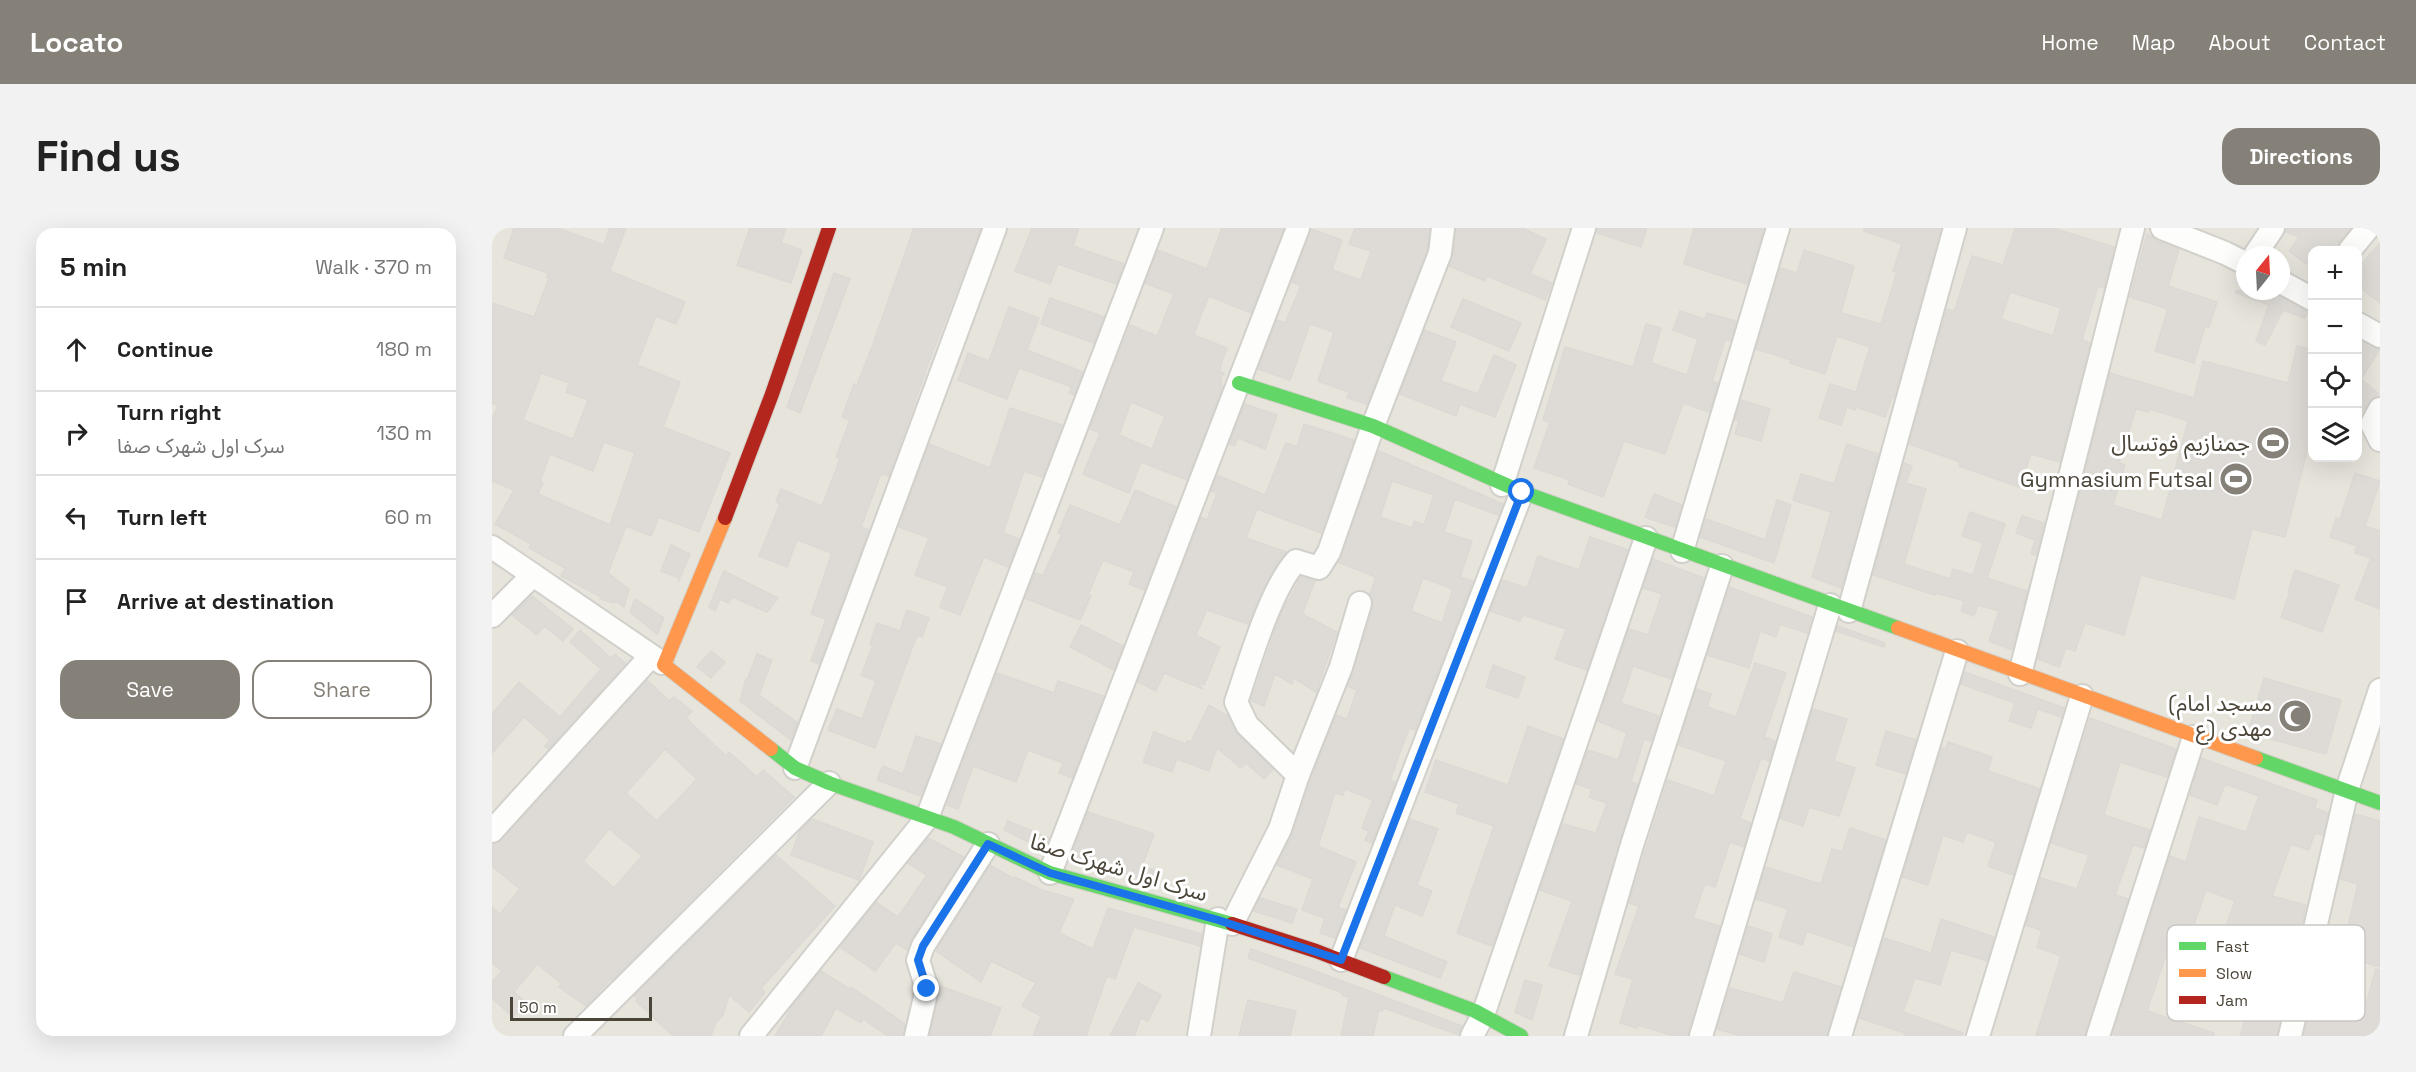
<!DOCTYPE html>
<html lang="en">
<head>
<meta charset="utf-8">
<style>
  :root { --surface:#fff; --page:#f2f2f2; --text:#222; --muted:#767676; --line:#e0e0e0; --accent:#868178 }
  body { margin:0; font-family:"Space Grotesk","Noto Sans Arabic",sans-serif; background:var(--page); color:var(--text) }
  .controls { position:absolute; right:18px; top:18px; display:grid; overflow:hidden; border-radius:12px; box-shadow:0 6px 24px #0002 }
  .controls button { width:54px; height:54px; display:grid; place-items:center; padding:0; border:0; border-bottom:2px solid var(--line); background:var(--surface); color:var(--text); font:30px sans-serif }
  .compass { position:absolute; left:1744px; top:18px; width:54px; height:54px; border-radius:50%; background:var(--surface); box-shadow:0 6px 24px #0002; rotate:18deg }
  .scale { position:absolute; left:18px; bottom:15px; width:142px; box-sizing:border-box; padding-left:6px; border:3px solid #4b4439; border-top:0; font-size:16px; line-height:21px; white-space:nowrap; color:#4b4439; -webkit-text-stroke:4px #fff; paint-order:stroke }
  .stop { position:absolute; width:18px; height:18px; margin:-14px; border:4px solid #1a73e8; border-radius:50%; background:#fff }
  .stop.end { background:#1a73e8; border-color:#fff; box-shadow:0 2px 6px #0008 }
  .list { margin:0; padding:0; list-style:none }
  h2 { display:flex; justify-content:space-between; align-items:center; height:78px; margin:0; padding:0 24px; font-size:26px }
  h2 small { font-size:20px; font-weight:400; color:var(--muted) }
  .list li { display:grid; grid-template-columns:39px 1fr auto; gap:18px; align-items:center; box-sizing:border-box; height:84px; padding:0 24px; border-top:2px solid var(--line) }
  .list b { display:block; font-size:22px; white-space:nowrap }
  .list p { margin:0; font-size:20px; white-space:nowrap; color:var(--muted) }
  .list em { font-size:20px; font-style:normal; color:var(--muted) }
  .actions { display:flex; gap:12px; padding:18px 24px }
  .actions a { flex:1; padding:14px 0; border:2px solid var(--accent); border-radius:18px; text-align:center; font-size:21px; color:var(--accent) }
  .actions .main { background:var(--accent); color:#fff }
  .icon { flex:none; width:33px; height:33px; fill:none; stroke:currentColor; stroke-width:2; stroke-linecap:round; stroke-linejoin:round }
  .map { position:relative; flex:none; width:1888px; height:808px; overflow:hidden; border-radius:18px }
  header { display:flex; align-items:center; gap:36px; box-sizing:border-box; height:84px; padding:0 30px; background:var(--accent); color:#fff }
  header strong { font-size:28px }
  nav { display:flex; gap:33px; margin-inline-start:auto; font-size:21px }
  .intro { display:flex; align-items:center; justify-content:space-between; box-sizing:border-box; height:144px; padding:0 36px }
  h1 { margin:0; font-size:42px }
  .button { padding:15px 27px; border-radius:18px; background:var(--accent); color:#fff; font-size:21px; font-weight:700 }
  main { display:flex; gap:36px; padding:0 36px }
  aside { flex:1; background:var(--surface); border-radius:18px; box-shadow:0 6px 24px #0002 }
  .map>svg:first-child { display:block }
  .residential { fill:#e7e4dc; fill-rule:evenodd }
  .building { fill:#dedbd6; stroke:#dcd9d4; stroke-width:1.5; fill-rule:evenodd }
  .lines { fill:none; stroke-linecap:round; stroke-linejoin:round }
  .street-casing { stroke:#d2d0cb; stroke-width:26 }
  .fast-casing { stroke:#d3cfc5; stroke-width:16 }
  .slow-casing { stroke:#d3cfc5; stroke-width:16 }
  .jam-casing { stroke:#d3cfc5; stroke-width:16 }
  .street { stroke:#fdfdfc; stroke-width:22 }
  .fast { stroke:#63d668; stroke-width:14 }
  .slow { stroke:#ff974d; stroke-width:14 }
  .jam { stroke:#b3261e; stroke-width:14 }
  .route { stroke:#1a73e8; stroke-width:8 }
  .labels { text-anchor:middle; dominant-baseline:central; stroke-width:6; stroke-linejoin:round; paint-order:stroke }
  .poi-label { font-size:22px; fill:#4b4439; stroke:#fff; text-anchor:end }
  .street-label { font-size:22px; fill:#4b4439; stroke:#fff }
  .key { fill:#fff; stroke:#c9c7c4; stroke-width:1.5 }
  .key-label { font-size:16px; fill:#4b4439 }
</style>
</head>
<body>
<header>
<strong>Locato</strong>
<nav><a>Home</a><a>Map</a><a>About</a><a>Contact</a></nav>
</header>
<div class="intro"><h1>Find us</h1><a class="button">Directions</a></div>
<main>
<aside>
<h2>5 min<small>Walk · 370 m</small></h2>
<ul class="list">
<li><svg class="icon" aria-label="ahead" viewBox="0 0 24 24"><path d="M12 20V5M6 11l6-6 6 6"/></svg><div><b>Continue</b></div><em>180 m</em></li>
<li><svg class="icon" aria-label="right" viewBox="0 0 24 24"><path d="M7 20v-9h11M14 6l5 5-5 5"/></svg><div><b>Turn right</b><p>سرک اول شهرک صفا</p></div><em>130 m</em></li>
<li><svg class="icon" aria-label="left" viewBox="0 0 24 24"><path d="M17 20v-9H6M10 6l-5 5 5 5"/></svg><div><b>Turn left</b></div><em>60 m</em></li>
<li><svg class="icon" aria-label="arrive" viewBox="0 0 24 24"><path d="M6 21V4h12l-3 4 3 4H6"/></svg><div><b>Arrive at destination</b></div></li>
</ul>
<div class="actions"><a class="main">Save</a><a>Share</a></div>
</aside>
<div class="map">
<svg width="1888" height="808" viewBox="0 0 1888 808">
  <rect width="100%" height="100%" fill="#f4f2ee"/>
  <path class="residential" d="M0,0H1888V808H0ZM1820,22H1866V230H1820ZM1753,27H1789V63H1753Z"/>
  <g class="building">
    <path d="M22,0H66L112,17L118,0H134L118,43L193,74L184,96L164,88L145,137L188,154L171,199L238,225L207,304L167,289L159,308L134,298L116,345L137,361L132,379L124,373L122,375L108,371L109,369L69,348L73,340L37,320L39,316L3,296L22,262L0,253V192L6,177L0,175V75L42,89L57,50L55,49L56,45L12,30ZM49,145L77,155L74,164L96,172L81,211L31,192ZM112,214L143,225L118,297L46,266L51,255L48,253L58,226L101,243Z"/>
    <polygon points="258,0 294,0 289,15 310,22 299,55 245,37"/>
    <polygon points="422,0 489,0 436,136 397,248 389,246 369,299 377,302 327,436 319,433 334,391 319,386 340,325 305,312 295,339 267,328 288,276 284,274 289,261 330,278 348,231 344,229 358,192 350,189 362,156 365,157 381,116"/>
    <polygon points="540,0 587,0 581,18 632,36 624,56 566,36 558,56 523,43"/>
    <path d="M730,0H792L759,85L717,68L709,87L702,107L735,120L727,143L732,145L729,150L730,161L695,252L649,234L637,265L591,246L608,205L598,201L638,97L665,108L682,66L653,55L666,22L715,41ZM639,174L673,188L660,221L627,207Z"/>
    <polygon points="863,0 937,0 935,22 875,176 855,170 857,164 826,153 842,104 818,96 798,152 766,141 785,92 793,95 809,58 800,54 819,1 850,12 840,42 869,52 879,23 857,16"/>
    <polygon points="964,0 1030,0 1054,11 1038,46 1060,55 1053,72 995,48 993,53 957,38 961,27"/>
    <polygon points="1105,0 1155,0 1149,19 1105,5"/>
    <polygon points="1202,0 1272,0 1255,56 1192,36"/>
    <polygon points="1372,0 1449,0 1402,170 1400,169 1393,189 1364,179 1363,182 1355,179 1349,197 1327,190 1338,156 1364,164 1378,119 1345,108 1333,146 1298,135 1299,132 1264,121 1288,40 1305,45 1312,22 1362,38 1349,85 1389,96 1405,44 1401,43 1410,16 1372,3"/>
    <path d="M1523,0H1561L1622,19L1612,60L1606,58L1590,112L1598,115L1568,234L1539,226L1527,259L1467,238L1468,234L1417,216L1455,81L1462,84L1480,28L1511,37ZM1518,64L1569,80L1561,108L1509,91Z"/>
    <polygon points="1794,0 1859,0 1847,14 1845,22 1830,22 1831,18 1825,16 1814,36 1797,23 1807,9 1794,4"/>
    <polygon points="1655,6 1665,13 1687,21 1676,58 1725,74 1717,99 1713,98 1702,135 1663,123 1676,81 1638,69"/>
    <polygon points="1888,15 1888,75 1866,58 1866,40"/>
    <polygon points="342,45 358,51 308,185 295,179"/>
    <polygon points="1744,63 1779,63 1816,84 1813,90 1791,82 1773,117 1764,113 1777,77 1744,65"/>
    <polygon points="558,70 612,89 602,115 549,96"/>
    <polygon points="971,71 1029,95 1017,123 959,99"/>
    <polygon points="517,79 547,90 535,122 591,144 582,167 577,165 580,159 527,140 515,171 466,152 476,125 497,133"/>
    <polygon points="1188,83 1213,91 1215,85 1244,93 1238,113 1233,112 1220,153 1226,155 1217,184 1191,175 1173,226 1132,213 1111,269 1076,256 1078,252 1042,240 1058,194 1051,192 1073,119 1141,139 1154,96 1169,100 1159,135 1195,147 1206,111 1181,102"/>
    <polygon points="932,102 964,114 949,153 966,159 986,166 1002,127 1024,137 1003,189 968,176 964,188 908,166"/>
    <polygon points="1866,111 1888,121 1869,151 1886,165 1866,189"/>
    <path d="M1805,118L1821,122V201L1793,309L1760,301L1742,371L1649,347L1632,407L1593,395L1583,423L1574,420L1567,439L1546,431L1618,145L1702,170L1711,133L1796,155ZM1644,181L1657,184L1658,181L1696,193L1670,292L1621,277L1633,237L1627,235Z"/>
    <polygon points="1249,172 1278,181 1269,213 1243,206 1247,193 1243,192"/>
    <polygon points="753,176 785,187 773,221 746,210 742,218 737,216"/>
    <polygon points="518,180 570,197 551,249 532,243 511,305 527,311 516,339 492,329 468,387 448,379 456,359 423,347 437,310 407,299 437,216 498,240"/>
    <polygon points="812,196 862,212 829,305 765,281 754,310 794,324 774,355 756,396 715,382 704,407 728,419 712,457 704,454 711,461 672,445 664,463 646,454 709,289 715,292 725,265 719,263 725,247 773,267 794,215 805,219"/>
    <polygon points="1355,216 1386,226 1349,360 1320,349 1339,284 1301,272 1309,246 1342,256"/>
    <path d="M887,223L1011,276L1006,287L963,271L952,304L980,313L968,349L981,353L923,502L917,500L898,552L903,554L880,615L873,612L877,603L870,600L881,572L853,561L851,567L843,565L826,618L864,634L846,679L854,682L843,710L828,705L833,690L810,682L821,651L785,637L801,605L819,552L844,487L855,491L865,462L856,458L881,379L878,366L884,349L846,334ZM900,253L942,267L932,297L922,293L920,300L888,289ZM931,350L961,361L950,395L919,383Z"/>
    <polygon points="1412,235 1420,238 1414,255 1434,261 1412,336 1458,351 1461,341 1481,347 1491,315 1470,308 1478,284 1513,296 1495,350 1535,363 1520,422 1497,413 1507,383 1486,377 1482,388 1469,383 1472,373 1444,365 1443,367 1381,347"/>
    <polygon points="1863,245 1888,253 1873,298 1888,303 1888,381 1863,371 1879,330 1863,325 1865,318 1838,309 1844,290 1848,291"/>
    <polygon points="643,262 684,279 652,362 637,356 642,344 611,332 596,367 599,368 588,392 533,370 543,345 551,348 570,306 566,305 578,277 628,297"/>
    <polygon points="1162,266 1190,277 1183,299 1153,289"/>
    <polygon points="1285,272 1299,277 1282,335 1208,309 1214,291 1273,312"/>
    <polygon points="1530,288 1552,295 1544,327 1539,326 1543,312 1524,305"/>
    <polygon points="1098,309 1136,322 1095,442 1063,431 1074,401 1031,387 1028,393 998,383 1010,352 1035,360 1046,328 1087,342"/>
    <polygon points="179,317 198,326 186,354 188,350 169,343"/>
    <polygon points="1161,331 1212,350 1179,451 1141,438 1129,475 1167,488 1159,513 1152,511 1139,554 1146,556 1088,747 1057,738 1080,673 1048,662 1071,596 1104,605 1115,575 1097,569 1100,561 1084,556 1096,522 1126,532 1135,505 1106,493 1137,401 1156,407 1170,366 1151,360"/>
    <polygon points="1803,342 1847,357 1830,404 1789,389 1798,364 1796,364"/>
    <polygon points="232,343 286,370 275,384 240,369 237,375 228,371 223,383 217,379"/>
    <polygon points="809,349 823,353 811,384 812,387 845,404 824,464 802,450 800,456 783,446 772,478 759,473 789,386"/>
    <polygon points="1237,359 1320,389 1315,405 1288,396 1284,409 1268,403 1257,440 1215,427"/>
    <polygon points="40,368 81,401 71,413 52,398 45,407 20,387"/>
    <polygon points="143,371 172,390 165,406 138,384"/>
    <polygon points="415,382 437,390 430,409 425,407 383,520 336,502 345,481 370,491 384,453 369,447 381,417 378,416 385,395 408,403"/>
    <polygon points="589,397 631,418 622,442 578,419"/>
    <polygon points="1346,398 1393,415 1392,419 1344,403"/>
    <polygon points="88,402 119,430 123,426 134,436 56,521 53,518 58,512 32,489 0,525 0,486 27,454 68,489 109,441 78,414"/>
    <polygon points="219,423 233,434 219,450 205,439"/>
    <polygon points="265,426 280,432 267,467 305,494 299,512 248,473 254,451 255,452"/>
    <polygon points="1263,435 1294,445 1272,509 1283,513 1277,533 1269,530 1248,591 1259,595 1252,619 1238,614 1223,659 1213,656 1201,690 1228,698 1196,808 1182,808 1146,797 1145,800 1128,795 1141,751 1123,746 1147,678 1137,675 1176,552 1222,568 1234,533 1187,517 1204,461 1219,466 1215,479 1244,489"/>
    <polygon points="1001,437 1033,449 1026,470 994,459"/>
    <polygon points="1473,444 1572,480 1569,489 1546,481 1539,500 1517,493 1523,475 1469,456"/>
    <polygon points="505,445 562,465 566,453 611,468 580,550 567,545 571,535 536,522 524,554 481,538 466,581 455,577"/>
    <polygon points="1772,450 1849,472 1834,526 1756,505"/>
    <path d="M155,452L177,473L182,469L200,483L194,490L234,528L237,524L265,549L271,542L302,569L120,752L119,751L94,778L67,759L70,756L45,736L22,764L34,775L21,789L0,770V754L10,743L0,735V679L8,686L28,661L0,638V616L10,612ZM173,521L205,551L165,593L134,565ZM117,601L150,628L122,660L91,633Z"/>
    <polygon points="717,477 736,488 745,506 781,541 772,551 754,535 749,540 725,520 717,543 685,531 680,544 651,534 662,504 694,516 695,513 699,514"/>
    <polygon points="1321,481 1355,491 1342,533 1363,540 1347,588 1317,579 1311,598 1288,590"/>
    <polygon points="1598,490 1684,521 1675,549 1628,534 1612,587 1658,602 1652,620 1641,617 1623,667 1636,671 1593,808 1544,808 1569,728 1545,719 1550,703 1534,697 1549,650 1585,661 1597,627 1559,615"/>
    <polygon points="1036,498 1071,511 1000,718 965,705 1002,598 964,585 967,576 933,564 944,532 1016,557"/>
    <polygon points="1394,503 1424,512 1414,546 1384,537"/>
    <polygon points="424,508 449,516 429,568 385,552 391,538 411,546"/>
    <polygon points="1456,514 1500,529 1496,543 1548,561 1521,647 1496,638 1504,614 1475,604 1471,614 1451,607 1436,657 1410,649 1450,520 1454,521"/>
    <path d="M1709,530L1825,572L1823,580L1836,585L1831,607L1823,605L1817,622L1799,616L1780,668L1814,677L1785,808H1748L1766,750L1754,746L1757,737L1728,728L1714,769L1695,763L1706,731L1676,721L1655,783L1722,805V808H1626L1621,806L1678,628L1694,634L1707,589L1754,604L1767,568L1733,556L1725,577L1698,567ZM1714,662L1743,673L1731,706L1702,696Z"/>
    <polygon points="596,584 662,606 650,638 662,642 659,653 578,631"/>
    <polygon points="1863,586 1888,593 1888,739 1849,728 1866,656 1848,651"/>
    <polygon points="320,591 381,614 367,652 299,627 308,603"/>
    <polygon points="918,591 946,601 925,657 940,663 930,688 903,677 892,708 955,734 948,750 868,720"/>
    <polygon points="516,593 557,610 553,622 512,602"/>
    <polygon points="1358,600 1394,612 1361,719 1315,703 1310,717 1287,709 1296,681 1264,671 1274,639 1329,656 1340,621 1350,624"/>
    <polygon points="436,610 472,629 420,711 415,722 404,715 383,743 348,719 384,674 406,689 435,647 416,635"/>
    <polygon points="284,627 343,678 269,760 273,764 257,784 237,767 231,787 224,794 219,808 181,808 144,773 146,771 142,768"/>
    <polygon points="498,637 522,651 523,649 550,662 582,671 567,705 601,721 616,680 710,706 708,718 642,699 623,751 615,748 594,808 541,808 549,788 530,778 544,755 499,733 489,754 444,723"/>
    <polygon points="768,670 805,681 800,695 762,683"/>
    <polygon points="1449,691 1502,709 1495,733 1459,722 1448,757 1423,750 1411,784 1471,805 1470,808 1412,808 1413,805 1368,790 1392,710 1439,725"/>
    <polygon points="1256,698 1280,706 1272,734 1248,726"/>
    <polygon points="759,721 818,741 970,798 967,807 892,780 890,783 887,782 881,808 849,808 857,769 850,767 851,765 756,730"/>
    <polygon points="1831,726 1852,732 1839,778 1871,786 1884,741 1888,742 1888,808 1812,808"/>
    <polygon points="329,743 357,761 359,759 413,796 411,808 396,808 371,791 369,795 344,780 329,808 283,808 304,773"/>
    <polygon points="1302,744 1349,759 1335,808 1250,808 1225,801 1238,760 1291,775"/>
    <polygon points="1033,752 1050,757 1040,792 1023,784"/>
    <polygon points="646,755 669,767 656,793 649,790 642,808 618,808"/>
    <polygon points="448,758 509,780 498,808 438,808"/>
    <polygon points="756,772 804,783 798,808 747,808"/>
  </g>
  <g class="lines">
    <defs>
      <g id="street">
        <polyline points="1670,0 1733,25 1753,35"/>
        <polyline points="1858,22 1876,0"/>
        <polyline points="1763,27 1781,0"/>
        <polyline points="1789,54 1820,71"/>
        <polyline points="1866,96 1888,108"/>
        <polyline points="1888,181 1880,196 1888,212"/>
        <polyline points="1010,257 1092,0"/>
        <polyline points="0,319 170,435"/>
        <polyline points="1190,323 1286,0"/>
        <polyline points="1357,383 1463,0"/>
        <polyline points="0,388 41,347"/>
        <polyline points="1528,446 1641,0"/>
        <polyline points="303,540 503,0"/>
        <path d="M806,547L755,497L744,474C757,436 778,362 804,333L827,340L837,324L881,198L948,25L951,0"/>
        <polyline points="0,603 159,428"/>
        <polyline points="558,645 806,0"/>
        <polyline points="740,696 788,601 806,547 849,439 868,375"/>
        <polyline points="849,732 1030,264"/>
        <polyline points="83,808 337,555"/>
        <polyline points="259,808 435,590 660,0"/>
        <polyline points="424,808 435,761 426,732 431,718 496,616"/>
        <polyline points="707,808 726,691"/>
        <polyline points="980,808 991,787 1154,310"/>
        <polyline points="1084,808 1140,617 1230,338"/>
        <polyline points="1209,808 1338,377"/>
        <polyline points="1348,808 1465,423"/>
        <polyline points="1486,808 1590,468"/>
        <polyline points="1606,808 1702,509"/>
        <polyline points="1798,808 1855,562 1888,462"/>
      </g>
      <g id="fast">
        <polyline points="747,155 881,198 1030,264 1406,400"/>
        <polyline points="279,521 303,540 337,555 462,599 558,645 740,696"/>
        <polyline points="1764,530 1888,575"/>
        <polyline points="892,749 983,783 1029,808"/>
      </g>
      <g id="slow">
        <polyline points="233,290 172,437 279,521"/>
        <polyline points="1406,400 1764,530"/>
      </g>
      <g id="jam">
        <polyline points="233,290 280,166 337,0"/>
        <polyline points="740,696 824,723 892,749"/>
      </g>
    </defs>
    <use href="#street" class="street-casing"/>
    <use href="#fast" class="fast-casing"/>
    <use href="#slow" class="slow-casing"/>
    <use href="#jam" class="jam-casing"/>
    <use href="#street" class="street"/>
    <use href="#fast" class="fast"/>
    <use href="#slow" class="slow"/>
    <use href="#jam" class="jam"/>
  </g>
  <g class="lines">
    <polyline class="route" points="435,761 426,732 431,718 496,616 558,645 726,692 849,732 1030,264"/>
  </g>
  <defs>
    <symbol id="stadium-disc" viewBox="-11 -11 22 22"><circle r="9.5" fill="#868178" stroke="#fff"/><path d="M0-5a6.5 5 0 1 0 0 10a6.5 5 0 1 0 0-10ZM-3.5-1.8h7v3.6h-7Z" fill="#fff"/></symbol>
    <symbol id="mosque-disc" viewBox="-11 -11 22 22"><circle r="9.5" fill="#868178" stroke="#fff"/><path d="M3.5-4.9A6 6 0 1 0 3.5 4.9A5 5 0 1 1 3.5-4.9Z" fill="#fff"/></symbol>
  </defs>
  <g fill-rule="evenodd">
    <use href="#stadium-disc" x="1762" y="196" width="38" height="38"/>
    <use href="#stadium-disc" x="1725" y="232" width="38" height="38"/>
    <use href="#mosque-disc" x="1784" y="469" width="38" height="38"/>
  </g>
  <g class="labels">
    <g class="poi-label">
      <text x="1758" y="215">جمنازیم فوتسال</text>
      <text x="1721" y="251">Gymnasium Futsal</text>
      <text x="1780" y="475">(مسجد امام<tspan x="1780" dy="25">مهدی (ع</tspan></text>
    </g>
    <g class="street-label">
      <text transform="translate(627 639) rotate(17)">سرک اول شهرک صفا</text>
    </g>
  </g>
  <rect x="1675" y="697" width="198" height="96" rx="9" class="key"/>
  <rect x="1687" y="714" width="27" height="8" fill="#63d668"/>
  <rect x="1687" y="741" width="27" height="8" fill="#ff974d"/>
  <rect x="1687" y="768" width="27" height="8" fill="#b3261e"/>
  <g class="key-label">
    <text x="1724" y="724">Fast</text>
    <text x="1724" y="751">Slow</text>
    <text x="1724" y="778">Jam</text>
  </g>
</svg>
<div class="controls">
<button>+</button>
<button>−</button>
<button><svg class="icon" aria-label="locate" viewBox="0 0 24 24"><circle cx="12" cy="12" r="6"/><path d="M12 2v4M12 18v4M2 12h4M18 12h4"/></svg></button>
<button><svg class="icon" aria-label="layers" viewBox="0 0 24 24"><path d="M12 4l9 5-9 5-9-5zM3 14l9 5 9-5"/></svg></button>
</div>
<svg class="compass" viewBox="-18 -18 36 36"><path d="M0-13l5 13h-10z" fill="#e53935"/><path d="M0 13l5-13h-10z" fill="#767676"/></svg>
<div class="scale">50 m</div>
<div class="stop" style="left:1030px;top:264px"></div>
<div class="stop end" style="left:435px;top:761px"></div>
</div>
</main>
</body>
</html>
